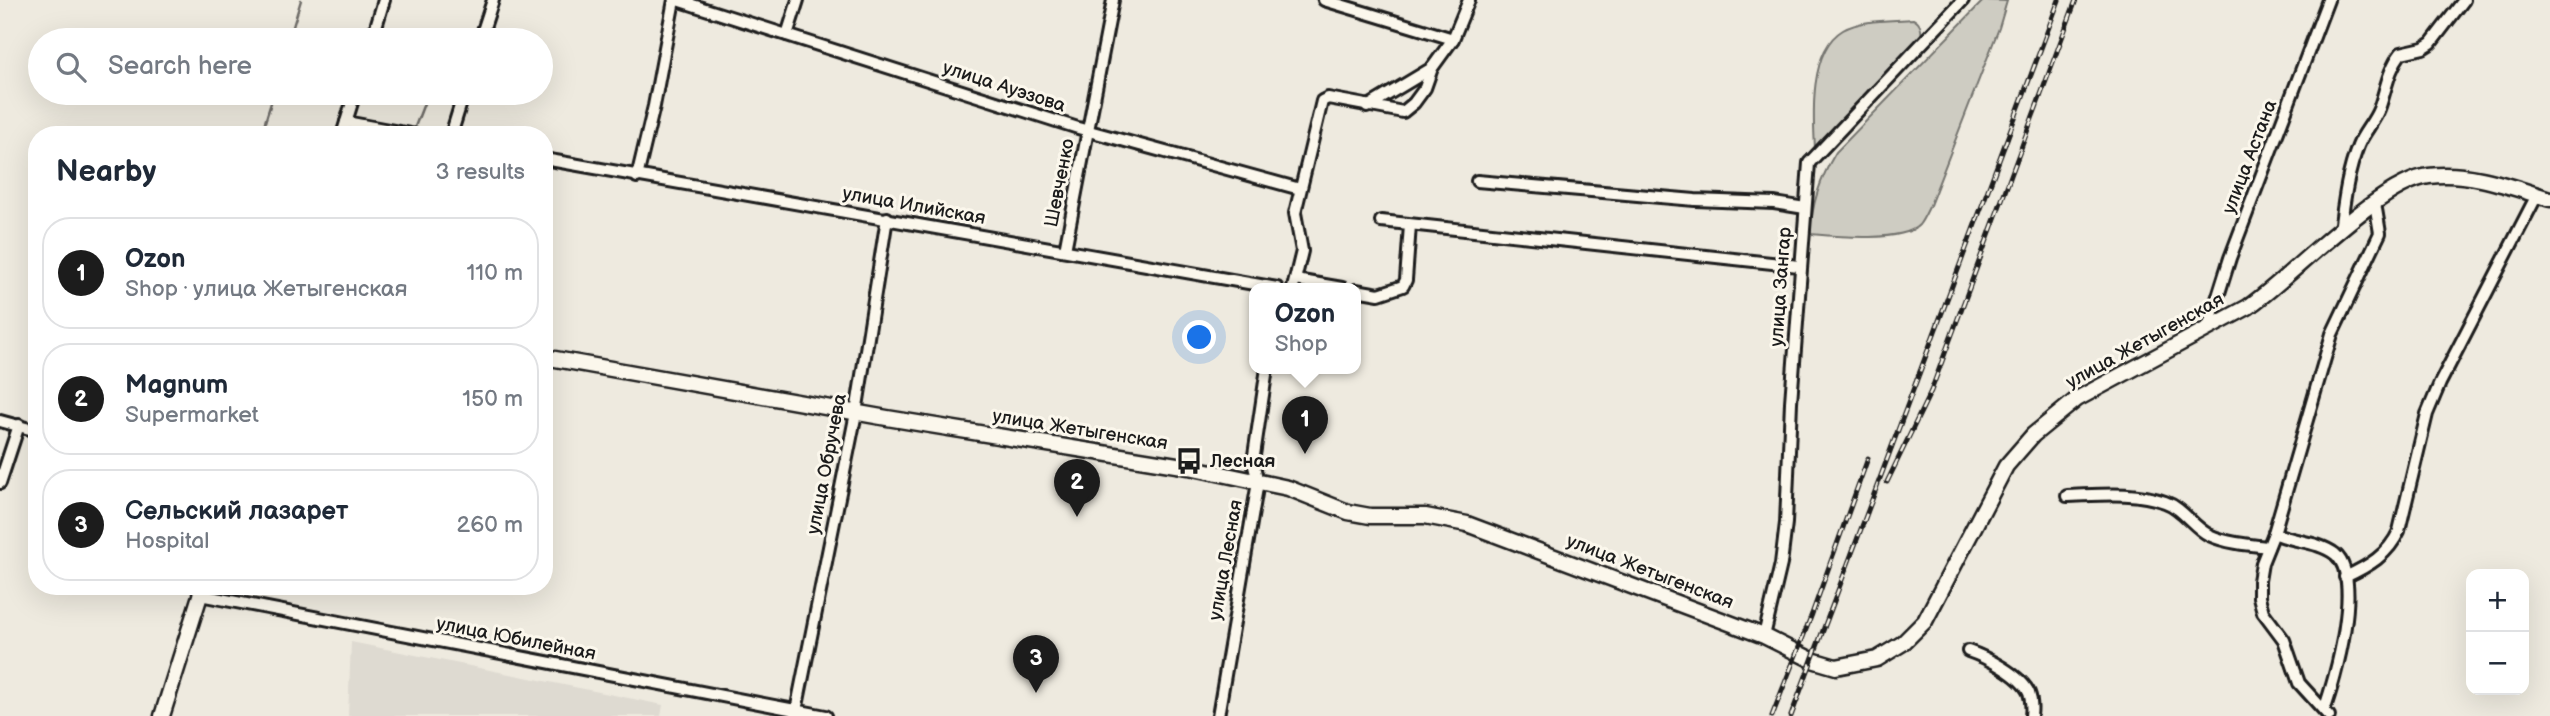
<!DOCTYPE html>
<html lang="en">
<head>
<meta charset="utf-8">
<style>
  :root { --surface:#fff; --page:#f2f2f3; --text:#1f2937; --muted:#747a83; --line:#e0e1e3; --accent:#1c1c1c }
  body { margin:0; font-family:"Balsamiq Sans",sans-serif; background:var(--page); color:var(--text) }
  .controls { position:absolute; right:21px; bottom:21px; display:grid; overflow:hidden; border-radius:14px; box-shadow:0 7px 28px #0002 }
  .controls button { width:63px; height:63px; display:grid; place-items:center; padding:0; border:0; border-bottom:2px solid var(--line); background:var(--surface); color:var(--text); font:35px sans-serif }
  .you { position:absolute; left:1200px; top:338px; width:24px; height:24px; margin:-18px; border:5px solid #fff; border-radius:50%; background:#1a73e8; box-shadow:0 0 0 10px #1a73e833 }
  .badge { display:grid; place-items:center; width:46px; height:46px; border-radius:50%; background:var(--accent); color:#fff; font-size:23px; font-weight:700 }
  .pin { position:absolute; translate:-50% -58px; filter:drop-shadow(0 2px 4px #0008) }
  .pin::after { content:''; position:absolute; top:37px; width:24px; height:21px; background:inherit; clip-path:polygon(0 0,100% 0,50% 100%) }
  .popup { position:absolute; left:1249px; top:283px; width:112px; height:91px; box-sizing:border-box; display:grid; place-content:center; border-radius:14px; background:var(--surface); filter:drop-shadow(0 2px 5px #0005); font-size:23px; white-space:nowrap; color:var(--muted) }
  .popup b { font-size:26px; color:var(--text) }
  .popup::after { content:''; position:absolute; left:50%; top:100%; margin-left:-14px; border:14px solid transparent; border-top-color:var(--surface) }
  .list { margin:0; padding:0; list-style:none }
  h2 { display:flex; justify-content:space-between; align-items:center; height:91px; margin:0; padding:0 28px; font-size:30px }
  h2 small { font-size:23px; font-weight:400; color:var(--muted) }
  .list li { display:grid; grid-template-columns:46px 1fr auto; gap:21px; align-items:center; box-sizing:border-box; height:112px; margin:0 14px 14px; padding:0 14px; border:2px solid var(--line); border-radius:28px }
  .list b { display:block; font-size:26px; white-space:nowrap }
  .list p { margin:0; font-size:23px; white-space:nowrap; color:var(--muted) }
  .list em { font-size:23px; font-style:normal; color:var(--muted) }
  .icon { flex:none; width:38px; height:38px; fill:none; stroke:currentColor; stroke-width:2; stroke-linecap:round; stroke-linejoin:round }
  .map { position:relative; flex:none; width:2550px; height:716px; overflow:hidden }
  .search { position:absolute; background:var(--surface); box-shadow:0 7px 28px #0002; left:28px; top:28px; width:525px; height:77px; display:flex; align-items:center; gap:18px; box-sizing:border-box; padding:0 24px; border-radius:38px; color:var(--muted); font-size:26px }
  .panel { position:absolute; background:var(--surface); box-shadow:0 7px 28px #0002; left:28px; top:126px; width:525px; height:469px; border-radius:28px }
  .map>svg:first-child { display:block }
  .built { fill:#dedad1 }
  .green { fill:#ceccc2; stroke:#75746f; stroke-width:2 }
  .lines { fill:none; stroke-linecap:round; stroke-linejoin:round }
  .stream { stroke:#6f6d69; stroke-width:2.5 }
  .minor-casing { stroke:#1c1c1c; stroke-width:16 }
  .major-casing { stroke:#1c1c1c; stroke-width:19 }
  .minor { stroke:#fbf7ec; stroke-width:10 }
  .major { stroke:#fbf7ec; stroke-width:14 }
  .rail-casing { stroke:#1c1c1c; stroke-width:5 }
  .rail { stroke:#fbf7ec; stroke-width:2.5; stroke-dasharray:8; stroke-linecap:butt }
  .labels { text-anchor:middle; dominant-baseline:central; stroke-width:6; stroke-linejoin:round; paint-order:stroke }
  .street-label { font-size:19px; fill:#1c1c1c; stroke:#fbf7ec }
  .poi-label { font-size:19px; font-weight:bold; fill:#1c1c1c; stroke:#fbf7ec; text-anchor:start }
</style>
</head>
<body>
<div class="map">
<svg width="2550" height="716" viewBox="0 0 2550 716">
  <rect width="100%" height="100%" fill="#eeeadf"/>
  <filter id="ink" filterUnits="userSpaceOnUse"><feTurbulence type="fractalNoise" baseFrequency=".0143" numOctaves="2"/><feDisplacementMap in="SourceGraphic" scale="14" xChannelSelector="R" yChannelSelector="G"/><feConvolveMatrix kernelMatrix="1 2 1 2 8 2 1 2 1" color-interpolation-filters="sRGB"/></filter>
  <g filter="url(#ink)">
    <polygon class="built" points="351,642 663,705 661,716 348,716"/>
    <g class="green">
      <path d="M1984,0L2007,1L1999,28L1930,205C1927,211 1923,220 1919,225C1902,243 1833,236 1810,234C1812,203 1820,179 1836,152Z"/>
      <path d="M1913,19C1922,23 1922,32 1921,40L1815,148C1813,115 1809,50 1843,30C1862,19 1892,21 1913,19Z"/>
    </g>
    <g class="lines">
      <g class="stream">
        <polyline points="289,40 301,0"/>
        <polyline points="447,40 448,36"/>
        <polyline points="413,132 428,93"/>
        <polyline points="261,135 274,93"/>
      </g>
      <defs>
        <g id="minor">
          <polyline points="677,0 1078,128 1300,189"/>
          <polyline points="1324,0 1453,39"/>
          <polyline points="787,35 798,0"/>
          <polyline points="372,40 384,0"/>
          <polyline points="480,40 493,0"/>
          <polyline points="1367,107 1432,68"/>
          <polyline points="346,122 416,135"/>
          <polyline points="342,135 355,93"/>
          <polyline points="451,135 464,93"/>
          <polyline points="544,159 1277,288"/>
          <polyline points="637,177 654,106 674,0"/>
          <polyline points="1477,181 1695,200 1774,203 1805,208"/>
          <polyline points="1381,221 1799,266"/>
          <path d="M2340,231C2344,202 2347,174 2358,146C2363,133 2374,122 2379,109C2386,90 2388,70 2401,53L2423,48L2431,43L2464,0"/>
          <polyline points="1065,250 1113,0"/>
          <polyline points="1296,280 1342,288"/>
          <polyline points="1293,288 1302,251 1295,213 1322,101 1328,98 1403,112 1414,103 1425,88 1432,68 1453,39 1469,0"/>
          <polyline points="1356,290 1379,294 1403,286 1406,280 1410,225"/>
          <polyline points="2208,328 2230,258 2328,0"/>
          <polyline points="0,421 37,431"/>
          <polyline points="0,483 19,425"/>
          <path d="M2067,496C2100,495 2134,491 2165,502C2183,508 2193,527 2209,535C2226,543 2249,545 2268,547"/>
          <path d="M2274,533C2293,542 2318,541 2335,554C2364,578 2335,680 2324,710"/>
          <path d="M2345,577C2369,566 2388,555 2399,531L2427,414L2440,383L2537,195"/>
          <polyline points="200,595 826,716"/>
          <polyline points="1764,636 1781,564 1786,523 1791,402 1809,163 1963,0"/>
          <path d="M1968,651C1986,657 2021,675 2029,693C2032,701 2032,708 2031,716"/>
          <polyline points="795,716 856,413 887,218"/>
          <polyline points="1218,716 1258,482 1253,462 1267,368"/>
          <polyline points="2329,716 2299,683 2284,640 2263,612 2259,597 2259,581 2262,563 2274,533 2332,334 2380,233 2375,203"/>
        </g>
        <g id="major">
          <path d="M544,357L887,418L1189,467L1288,488L1348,512L1370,516H1425L1467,524L1764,636L1812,660L1836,667L1877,659L1903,643L1925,621L2006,466L2033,435L2077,399L2248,307C2293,276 2379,182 2429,176C2471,171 2511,187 2550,199"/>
          <polyline points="162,716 203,586"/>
        </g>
      </defs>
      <use href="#minor" class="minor-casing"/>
      <use href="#major" class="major-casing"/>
      <use href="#minor" class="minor"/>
      <use href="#major" class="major"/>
      <defs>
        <g id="rail">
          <polyline points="1887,482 1931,391 2076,0"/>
          <polyline points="1772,716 1812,614 1868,458"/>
          <polyline points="1791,716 2059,0"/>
        </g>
      </defs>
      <use href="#rail" class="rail-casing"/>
      <use href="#rail" class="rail"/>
    </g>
  </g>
  <defs>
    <symbol id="bus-bare" viewBox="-9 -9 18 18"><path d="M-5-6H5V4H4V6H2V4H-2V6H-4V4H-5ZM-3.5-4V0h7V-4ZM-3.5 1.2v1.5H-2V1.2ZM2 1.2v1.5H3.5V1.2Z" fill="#1c1c1c" stroke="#fbf7ec" stroke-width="2.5" paint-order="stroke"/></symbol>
  </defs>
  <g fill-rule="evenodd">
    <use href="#bus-bare" x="1170" y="442" width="38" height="38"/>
  </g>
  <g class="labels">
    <g class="street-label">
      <text transform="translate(1004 87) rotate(18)">улица Ауэзова</text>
      <text transform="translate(2250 157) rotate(-69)">улица Астана</text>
      <text transform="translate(1060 183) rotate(-79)">Шевченко</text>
      <text transform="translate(914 206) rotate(10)">улица Илийская</text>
      <text transform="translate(1781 287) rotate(-86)">улица Зангар</text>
      <text transform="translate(2145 341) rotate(-29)">улица Жетыгенская</text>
      <text transform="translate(1080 430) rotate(9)">улица Жетыгенская</text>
      <text transform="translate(827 464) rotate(-79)">улица Обручева</text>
      <text transform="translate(1226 560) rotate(-80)">улица Лесная</text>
      <text transform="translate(1650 572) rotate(21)">улица Жетыгенская</text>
      <text transform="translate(516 639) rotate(11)">улица Юбилейная</text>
    </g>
    <g class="poi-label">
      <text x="1210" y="461">Лесная</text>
    </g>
  </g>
</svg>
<div class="controls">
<button>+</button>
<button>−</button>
</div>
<div class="you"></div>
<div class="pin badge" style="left:1305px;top:454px">1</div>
<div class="popup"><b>Ozon</b>Shop</div>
<div class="pin badge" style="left:1077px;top:517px">2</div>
<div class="pin badge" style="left:1036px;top:693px">3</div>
<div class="search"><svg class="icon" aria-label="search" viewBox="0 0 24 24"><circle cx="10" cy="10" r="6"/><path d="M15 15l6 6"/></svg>Search here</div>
<section class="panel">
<h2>Nearby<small>3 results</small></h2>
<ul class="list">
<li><span class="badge">1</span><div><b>Ozon</b><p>Shop · улица Жетыгенская</p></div><em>110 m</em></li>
<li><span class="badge">2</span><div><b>Magnum</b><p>Supermarket</p></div><em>150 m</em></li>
<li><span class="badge">3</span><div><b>Сельский лазарет</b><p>Hospital</p></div><em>260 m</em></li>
</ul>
</section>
</div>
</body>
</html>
